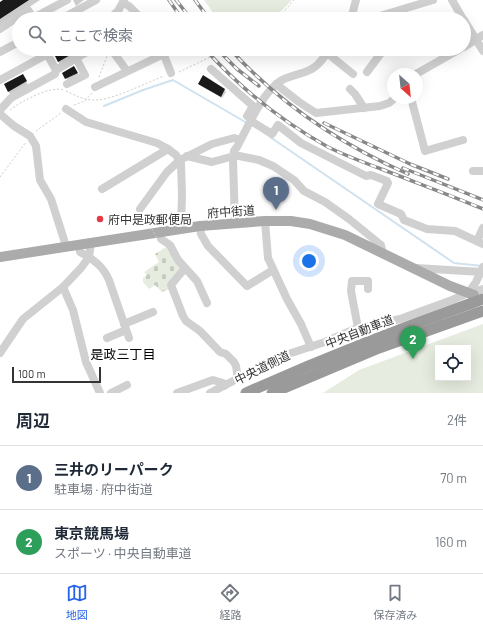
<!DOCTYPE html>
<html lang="ja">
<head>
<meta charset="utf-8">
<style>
  :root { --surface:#fff; --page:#f2f2f3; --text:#1f2937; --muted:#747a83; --line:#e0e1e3; --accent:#2563eb }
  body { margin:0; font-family:Barlow,"Noto Sans JP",sans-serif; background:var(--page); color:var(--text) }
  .controls { position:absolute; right:12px; bottom:12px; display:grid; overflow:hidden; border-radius:0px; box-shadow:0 4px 16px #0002 }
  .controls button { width:36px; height:36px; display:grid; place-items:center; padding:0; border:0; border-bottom:1px solid var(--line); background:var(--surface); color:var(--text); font:20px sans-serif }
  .compass { position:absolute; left:387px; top:68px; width:36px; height:36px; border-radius:50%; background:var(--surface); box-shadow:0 4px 16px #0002; rotate:153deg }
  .scale { position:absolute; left:12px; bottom:10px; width:89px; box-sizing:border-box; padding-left:4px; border:2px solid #333; border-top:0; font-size:11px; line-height:14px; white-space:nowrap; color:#333; -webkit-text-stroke:3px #fff; paint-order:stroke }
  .you { position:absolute; left:309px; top:261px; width:14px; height:14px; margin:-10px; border:3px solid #fff; border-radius:50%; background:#1a73e8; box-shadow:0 0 0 6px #1a73e833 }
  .badge { display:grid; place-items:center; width:26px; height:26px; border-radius:50%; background:var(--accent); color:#fff; font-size:13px; font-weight:700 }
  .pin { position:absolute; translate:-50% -33px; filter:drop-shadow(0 1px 2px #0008) }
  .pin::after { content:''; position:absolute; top:21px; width:14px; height:12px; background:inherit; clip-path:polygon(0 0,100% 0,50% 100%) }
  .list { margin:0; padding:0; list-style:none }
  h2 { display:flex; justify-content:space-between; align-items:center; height:52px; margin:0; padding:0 16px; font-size:17px }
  h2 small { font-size:13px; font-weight:400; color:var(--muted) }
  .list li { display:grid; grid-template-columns:26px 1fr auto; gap:12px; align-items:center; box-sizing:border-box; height:64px; padding:0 16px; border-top:1px solid var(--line) }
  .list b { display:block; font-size:15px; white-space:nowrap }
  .list p { margin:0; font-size:13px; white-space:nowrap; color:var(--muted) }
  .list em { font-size:13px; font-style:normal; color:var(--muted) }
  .icon { flex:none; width:22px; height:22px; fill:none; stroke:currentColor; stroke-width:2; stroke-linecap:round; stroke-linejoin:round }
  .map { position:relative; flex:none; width:483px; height:393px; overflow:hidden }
  .search { position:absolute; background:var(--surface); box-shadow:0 4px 16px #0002; left:12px; right:12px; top:12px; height:44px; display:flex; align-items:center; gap:10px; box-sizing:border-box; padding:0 14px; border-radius:22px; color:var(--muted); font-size:15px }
  .sheet { height:180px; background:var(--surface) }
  nav { display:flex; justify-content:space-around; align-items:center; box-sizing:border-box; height:56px; border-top:1px solid var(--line); background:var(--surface); font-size:11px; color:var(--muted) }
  nav a { display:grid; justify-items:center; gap:2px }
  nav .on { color:var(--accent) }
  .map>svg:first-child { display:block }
  .grass { fill:#e6ecdf; fill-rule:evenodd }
  .cemetery { fill:url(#cemetery-stones) }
  .shadow { fill:#0003 }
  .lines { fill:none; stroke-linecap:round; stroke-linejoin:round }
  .stream { stroke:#cfe2ee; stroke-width:2 }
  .building { fill:#1a1a1a }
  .path { stroke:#cdcdcd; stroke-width:1; stroke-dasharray:2 2; stroke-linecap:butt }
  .minor { stroke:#d0d0d0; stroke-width:8 }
  .major { stroke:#ababab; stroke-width:10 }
  .highway { stroke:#9a9a9a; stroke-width:11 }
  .rail-casing { stroke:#888; stroke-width:3.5 }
  .rail { stroke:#fff; stroke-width:2; stroke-dasharray:6; stroke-linecap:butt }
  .path-bridge { stroke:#cdcdcd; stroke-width:1; stroke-dasharray:2 2; stroke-linecap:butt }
  .highway-bridge { stroke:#9a9a9a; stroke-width:11 }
  .poi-dot { fill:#e63946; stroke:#fff; stroke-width:1.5 }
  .labels { text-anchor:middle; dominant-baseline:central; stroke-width:4; stroke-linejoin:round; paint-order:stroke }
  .street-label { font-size:12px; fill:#333; stroke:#fff }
  .poi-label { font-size:12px; fill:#333; stroke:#fff; text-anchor:start }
  .neighbourhood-label { font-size:13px; fill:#000; stroke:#fff }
</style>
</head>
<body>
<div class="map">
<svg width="483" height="393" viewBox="0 0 483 393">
  <defs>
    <pattern id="cemetery-stones" width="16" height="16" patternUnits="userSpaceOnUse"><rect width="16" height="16" fill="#e6ecdf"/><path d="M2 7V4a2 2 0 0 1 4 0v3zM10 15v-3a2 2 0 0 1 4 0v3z" fill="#c6cbc0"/></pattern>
  </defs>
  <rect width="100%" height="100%" fill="#fff"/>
  <g class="grass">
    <polygon points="204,0 292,0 273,19 218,19"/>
    <path d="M483,324V393H323L359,370ZM438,348H468V378H438Z"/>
  </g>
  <polygon class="cemetery" points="166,244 182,268 169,289 162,292 155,285 149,289 143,282 143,278 147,275 144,272 159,262 155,254 166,247"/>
  <g class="shadow">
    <polygon points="5,0 40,0 0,26 0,3"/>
    <polygon points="73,0 84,0 76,6"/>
    <polygon points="65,49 93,49 61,66 56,57 62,53"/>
    <polygon points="74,67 80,78 69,83 64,73"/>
    <polygon points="23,75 29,87 11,96 5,85"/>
    <polygon points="199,84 225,90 226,92 222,98 201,86"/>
  </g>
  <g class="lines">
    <g class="stream">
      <polyline points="104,106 143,90 173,80 247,123"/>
      <polyline points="270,137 454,263 482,266"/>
    </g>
  </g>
  <g class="building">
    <polygon points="3,0 29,0 0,19 0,2"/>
    <polygon points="63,49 81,49 58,62 55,56 60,54"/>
    <polygon points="74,66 78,73 65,79 62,73"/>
    <polygon points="23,74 27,81 8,92 4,84"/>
    <polygon points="203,75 225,89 221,97 198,84"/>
  </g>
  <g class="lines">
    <g class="path">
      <polyline points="124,19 126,14"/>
      <polyline points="277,19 294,0"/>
      <polyline points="179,72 227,49"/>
      <polyline points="99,77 107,56"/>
      <path d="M66,91C75,95 83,100 93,100C112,101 145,83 164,76"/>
      <polyline points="74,105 85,101 92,93"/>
      <path d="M10,110C20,102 51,85 63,90"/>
      <polyline points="36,131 61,113"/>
      <polyline points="0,177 26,142"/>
      <polyline points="143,215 143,224"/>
    </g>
    <g class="minor">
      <polyline points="452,0 463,19"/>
      <polyline points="123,3 129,6 142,19"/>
      <polyline points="33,18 67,0"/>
      <polyline points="61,19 96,0"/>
      <polyline points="109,19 118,11 124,0"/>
      <polyline points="351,19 356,0"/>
      <polyline points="370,19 433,0"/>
      <polyline points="464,20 483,51"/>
      <polyline points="0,29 28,10 34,19"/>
      <polyline points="464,47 483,35"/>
      <polyline points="111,49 127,71"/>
      <polyline points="162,50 171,73"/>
      <polyline points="0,52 19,42"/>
      <polyline points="327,53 353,74"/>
      <polyline points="47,54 56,70"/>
      <polyline points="211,69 253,106 247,116 252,120"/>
      <polyline points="367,72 384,49"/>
      <polyline points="416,74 460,49"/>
      <polyline points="0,80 57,49"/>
      <polyline points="67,84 85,75 76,58"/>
      <polyline points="276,84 299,102 316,113 380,106 389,103 395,98"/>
      <polyline points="95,87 164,54"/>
      <polyline points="350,89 355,94 364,108"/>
      <polyline points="411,98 425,151 463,140"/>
      <polyline points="66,109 86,122 157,143 168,149 176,155 181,164 182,194 181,228"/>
      <polyline points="0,110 11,98 55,74 56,70 92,49"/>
      <polyline points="0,114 14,126 30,136 36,146 40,180 51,199 66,246"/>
      <polyline points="251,121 272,134 278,125 301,143 366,176 371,175 387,181 388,183 378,204 401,214 404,220 427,229 455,231 483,244"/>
      <polyline points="187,156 212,162 234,156 239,156 259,160 273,166 294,180 304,191 325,202 349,219 381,245 383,254"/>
      <polyline points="473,171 483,171"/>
      <polyline points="102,189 168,149"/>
      <polyline points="140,209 167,172 180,160 212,144 234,138 240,140"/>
      <polyline points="265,221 268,258 287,299 301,324 311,347"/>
      <path d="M235,223L233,160L234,151L237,147C248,127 261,95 279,82C290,74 306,75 316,66C322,61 326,54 330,49"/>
      <polyline points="200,226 201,234 208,246 247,286 273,270"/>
      <polyline points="160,231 161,239 170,245 178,260 197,281 207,303"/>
      <polyline points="477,241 483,228"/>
      <path d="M79,244L80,252C93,259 103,266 109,280L129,338"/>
      <polyline points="185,268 171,285 183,316 186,321 200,331 220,352 226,354 234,362 236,366 238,379"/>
      <polyline points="416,268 481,272"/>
      <polyline points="63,287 73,310 86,362 100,393"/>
      <polyline points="468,293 483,289"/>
      <polyline points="124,324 153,312"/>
      <polyline points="358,328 351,291 352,281 368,281 368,289"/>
      <polyline points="107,338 126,330"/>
      <polyline points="0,353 23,319 63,287 81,268 89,257 91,242"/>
      <polyline points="111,393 127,385"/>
      <polyline points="177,393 210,381 213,380 223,383 224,386"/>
      <polyline points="210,393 279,357 325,342 355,329 400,319 452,300 468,293 476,282 483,267"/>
    </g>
    <polyline class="major" points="0,257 200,226 265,221 291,221 310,224 345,235 450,286 474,295"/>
    <g class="highway">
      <path d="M246,393C320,360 396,330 472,303"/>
      <polyline points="272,393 379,348 483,311"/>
    </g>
    <defs>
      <g id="rail">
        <polyline points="169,0 182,19"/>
        <polyline points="176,0 191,19"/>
        <polyline points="195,0 209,19"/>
        <path d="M205,49C241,89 281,121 328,147C346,156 365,163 384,170C417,183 450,195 483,209"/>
        <polyline points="217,49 237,69 259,86"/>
        <path d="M230,49C281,105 340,144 408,174"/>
        <polyline points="324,123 410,164 448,179"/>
        <polyline points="403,168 483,200"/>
      </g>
    </defs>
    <use href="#rail" class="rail-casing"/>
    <use href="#rail" class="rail"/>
    <polyline class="path-bridge" points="143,216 144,216 157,238"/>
    <polyline class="highway-bridge" points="472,303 483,299"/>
  </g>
  <circle class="poi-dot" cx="100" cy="219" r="4"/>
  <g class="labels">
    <g class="street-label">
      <text transform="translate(231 211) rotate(-4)">府中街道</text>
      <text transform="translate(359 331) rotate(-21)">中央自動車道</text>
      <text transform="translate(262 367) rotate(-26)">中央道側道</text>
    </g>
    <g class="poi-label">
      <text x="108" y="219">府中是政郵便局</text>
    </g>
    <g class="neighbourhood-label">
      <text x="123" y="354">是政三丁目</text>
    </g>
  </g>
</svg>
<div class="controls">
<button><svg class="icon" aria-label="locate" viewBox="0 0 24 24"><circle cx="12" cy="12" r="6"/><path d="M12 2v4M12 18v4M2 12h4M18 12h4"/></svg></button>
</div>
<svg class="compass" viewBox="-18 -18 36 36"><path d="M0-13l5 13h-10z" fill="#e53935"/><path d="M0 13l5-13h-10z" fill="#747a83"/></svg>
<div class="scale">100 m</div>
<div class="you"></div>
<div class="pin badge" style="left:276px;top:210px;background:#5c6f8a">1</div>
<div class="pin badge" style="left:413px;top:359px;background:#2e9e5b">2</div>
<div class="search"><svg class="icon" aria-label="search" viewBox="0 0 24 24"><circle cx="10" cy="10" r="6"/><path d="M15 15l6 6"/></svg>ここで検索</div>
</div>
<section class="sheet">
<h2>周辺<small>2件</small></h2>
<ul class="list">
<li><span class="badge" style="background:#5c6f8a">1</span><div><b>三井のリーパーク</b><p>駐車場 · 府中街道</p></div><em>70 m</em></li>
<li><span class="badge" style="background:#2e9e5b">2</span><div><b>東京競馬場</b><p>スポーツ · 中央自動車道</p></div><em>160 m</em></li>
</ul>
</section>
<nav>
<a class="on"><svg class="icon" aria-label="map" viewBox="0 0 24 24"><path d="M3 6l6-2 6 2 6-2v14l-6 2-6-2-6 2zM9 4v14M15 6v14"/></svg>地図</a>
<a><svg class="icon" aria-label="directions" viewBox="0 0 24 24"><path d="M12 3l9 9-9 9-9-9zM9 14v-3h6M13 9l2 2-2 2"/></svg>経路</a>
<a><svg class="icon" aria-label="saved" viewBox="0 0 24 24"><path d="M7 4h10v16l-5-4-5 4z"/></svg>保存済み</a>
</nav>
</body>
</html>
